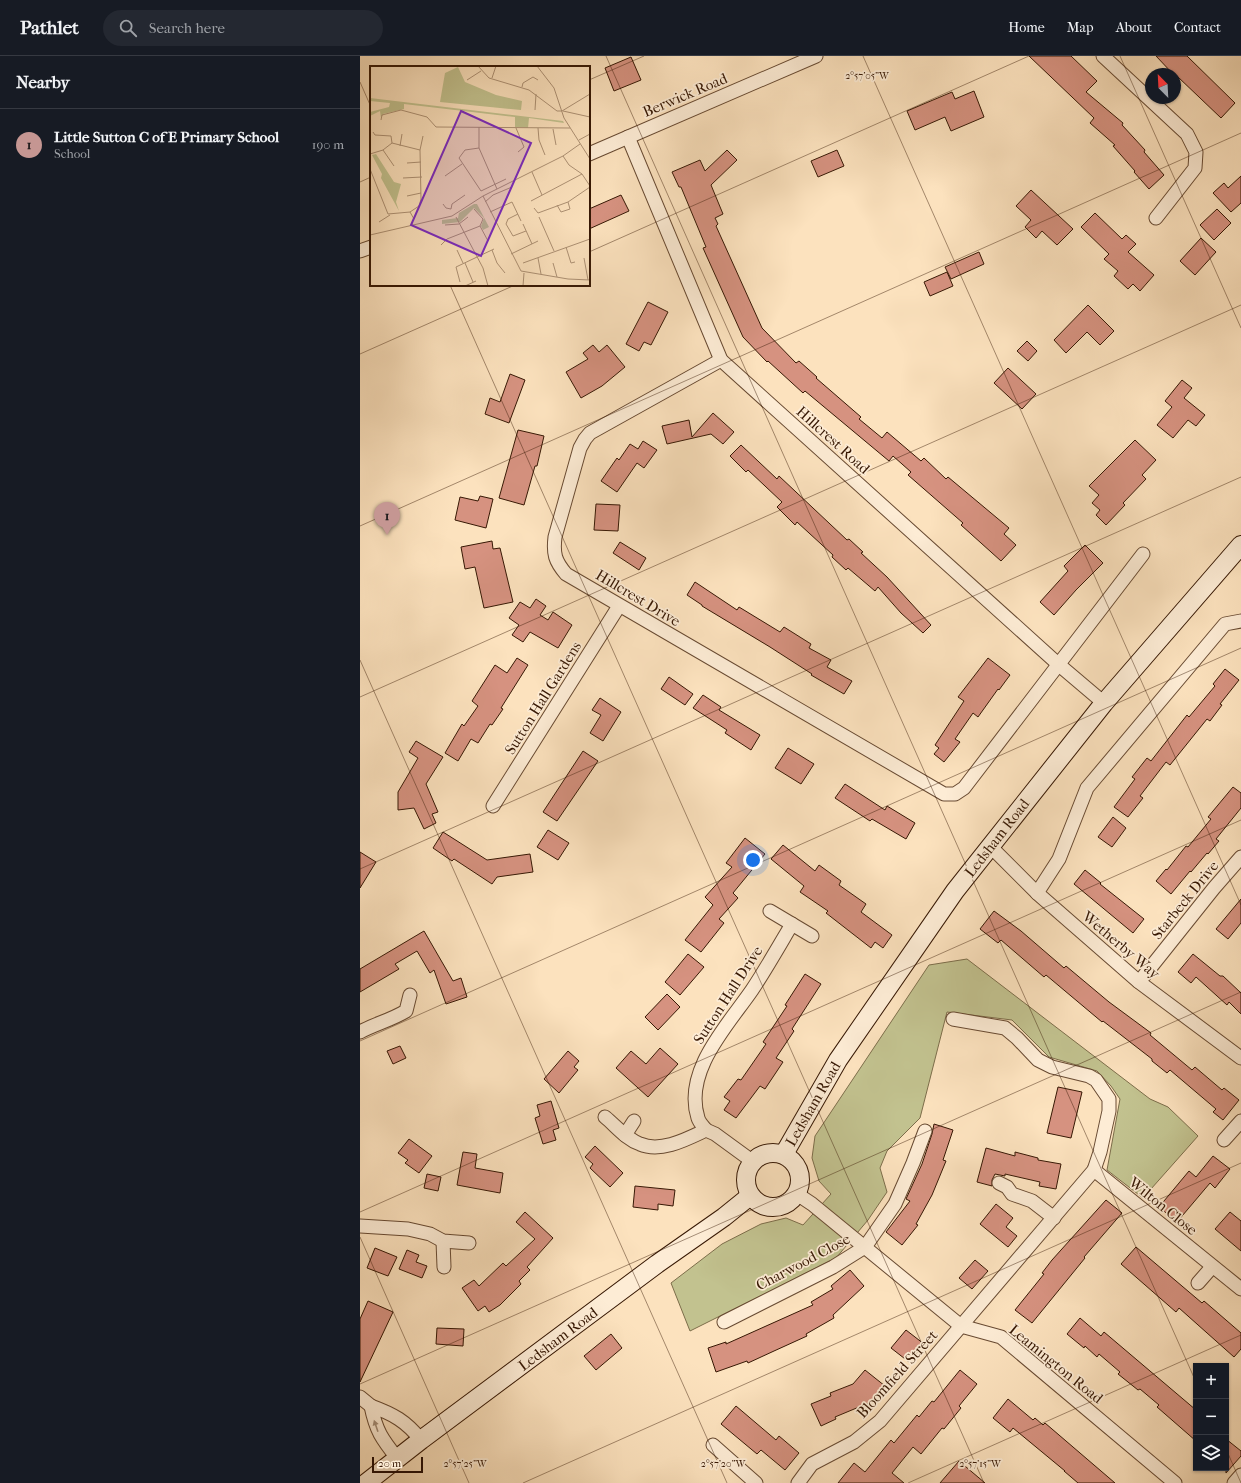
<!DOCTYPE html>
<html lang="en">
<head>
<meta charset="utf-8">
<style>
  :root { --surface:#171b24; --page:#242831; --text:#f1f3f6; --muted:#9ea1a6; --line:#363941; --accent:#c59692 }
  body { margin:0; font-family:"IM FELL French Canon",serif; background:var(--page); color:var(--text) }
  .controls { position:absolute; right:12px; bottom:12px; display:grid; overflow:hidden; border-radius:0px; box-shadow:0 1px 3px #0004 }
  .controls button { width:36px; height:36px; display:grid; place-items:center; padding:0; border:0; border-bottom:1px solid var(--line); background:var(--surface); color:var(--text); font:20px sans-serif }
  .compass { position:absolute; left:785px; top:12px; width:36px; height:36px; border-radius:50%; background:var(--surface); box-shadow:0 1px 3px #0004; rotate:336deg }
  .scale { position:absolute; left:12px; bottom:10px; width:51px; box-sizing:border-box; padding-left:4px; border:2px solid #371804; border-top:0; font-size:11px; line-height:14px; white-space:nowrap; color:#371804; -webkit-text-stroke:3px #fdecd5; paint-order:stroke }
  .you { position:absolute; left:393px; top:804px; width:14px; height:14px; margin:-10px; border:3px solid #fff; border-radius:50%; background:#1a73e8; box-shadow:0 0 0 6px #1a73e833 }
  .badge { display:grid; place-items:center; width:26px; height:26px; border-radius:50%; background:var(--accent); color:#111; font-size:13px; font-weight:700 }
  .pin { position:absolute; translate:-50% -33px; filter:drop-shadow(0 1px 2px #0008) }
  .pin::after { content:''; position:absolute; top:21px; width:14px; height:12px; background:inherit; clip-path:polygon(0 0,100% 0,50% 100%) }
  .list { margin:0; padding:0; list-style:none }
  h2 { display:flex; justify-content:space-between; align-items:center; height:52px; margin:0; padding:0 16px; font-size:17px }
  h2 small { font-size:13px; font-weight:400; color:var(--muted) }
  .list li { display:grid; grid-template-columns:26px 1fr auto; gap:12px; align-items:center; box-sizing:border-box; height:72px; padding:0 16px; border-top:1px solid var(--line) }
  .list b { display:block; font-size:15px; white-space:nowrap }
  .list p { margin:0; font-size:13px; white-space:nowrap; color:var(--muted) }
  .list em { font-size:13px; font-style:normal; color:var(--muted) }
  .icon { flex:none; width:22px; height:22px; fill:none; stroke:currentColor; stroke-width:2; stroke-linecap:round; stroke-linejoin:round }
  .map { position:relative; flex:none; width:881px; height:1427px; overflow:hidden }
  header { display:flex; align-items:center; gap:24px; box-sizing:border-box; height:56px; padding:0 20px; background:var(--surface); border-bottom:1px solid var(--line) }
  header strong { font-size:19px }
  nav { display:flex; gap:22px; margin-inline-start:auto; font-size:14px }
  .search { width:280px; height:36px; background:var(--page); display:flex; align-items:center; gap:10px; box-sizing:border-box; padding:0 14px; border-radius:22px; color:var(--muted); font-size:15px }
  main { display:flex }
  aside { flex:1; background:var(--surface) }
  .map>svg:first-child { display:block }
  .green { fill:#c2c28f; stroke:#7c6d4a }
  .building { fill:#d69280; stroke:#371804 }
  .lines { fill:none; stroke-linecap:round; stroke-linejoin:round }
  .minor-casing { stroke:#684a32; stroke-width:15 }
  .secondary-casing { stroke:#371804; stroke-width:20 }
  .minor { stroke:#fdecd5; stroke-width:13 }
  .secondary { stroke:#fdecd5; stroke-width:18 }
  .oneway { fill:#a48d77 }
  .ticks { fill:none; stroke:#371804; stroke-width:1; stroke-opacity:0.45 }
  .labels { text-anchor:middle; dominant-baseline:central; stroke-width:3.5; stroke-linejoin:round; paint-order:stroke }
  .street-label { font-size:15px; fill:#371804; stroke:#fdecd5 }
  .inset-road { fill:none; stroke:#ad9174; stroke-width:1 }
  .view { fill:#7b2cbf; fill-opacity:0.15; stroke:#7b2cbf; stroke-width:2 }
  .inset-edge { fill:none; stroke:#371804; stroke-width:2 }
  .ticks-label { font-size:10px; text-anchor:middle; fill:#371804; stroke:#fdecd5; stroke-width:3.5; stroke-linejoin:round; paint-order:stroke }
</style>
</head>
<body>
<header>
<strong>Pathlet</strong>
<div class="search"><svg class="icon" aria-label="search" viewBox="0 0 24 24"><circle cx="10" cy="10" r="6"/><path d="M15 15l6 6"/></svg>Search here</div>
<nav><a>Home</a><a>Map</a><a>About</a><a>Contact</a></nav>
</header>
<main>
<aside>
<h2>Nearby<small></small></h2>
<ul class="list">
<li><span class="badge">1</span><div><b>Little Sutton C of E Primary School</b><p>School</p></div><em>190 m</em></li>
</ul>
</aside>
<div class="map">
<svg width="881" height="1427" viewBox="0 0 881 1427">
  <rect width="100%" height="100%" fill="#fce2be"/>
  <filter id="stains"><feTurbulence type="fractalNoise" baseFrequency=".005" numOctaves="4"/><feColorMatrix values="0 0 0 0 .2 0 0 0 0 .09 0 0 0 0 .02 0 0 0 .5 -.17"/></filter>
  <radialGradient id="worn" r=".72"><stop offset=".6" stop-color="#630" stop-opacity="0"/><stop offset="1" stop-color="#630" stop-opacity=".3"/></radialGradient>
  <polygon class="green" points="607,903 790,1043 808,1051 838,1080 783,1142 747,1114 760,1043 751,1030 737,1015 689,1001 652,964 587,956 560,1062 527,1095 520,1112 527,1136 508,1164 476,1202 330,1275 311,1227 362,1188 401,1168 426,1162 443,1169 471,1138 459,1125 452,1102 455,1080 569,909"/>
  <g class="building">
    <polygon points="669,0 711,0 737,25 726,36 763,67 762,69 785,94 784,96 804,119 789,133 774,116 775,115 753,90 755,89 730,67 734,62"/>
    <polygon points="796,0 827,0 875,47 861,62 818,21 817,22 815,18 813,18"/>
    <polygon points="271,1 281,24 254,35 245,12"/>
    <polygon points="614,35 624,61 591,75 585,61 555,74 547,55 592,36 595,43"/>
    <polygon points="367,94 377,104 351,129 363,158 355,162 358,168 356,170 402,272 436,307 439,305 457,321 456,322 501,361 499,363 522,382 527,376 561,405 564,402 586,423 588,421 649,472 644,478 656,489 641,505 601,469 603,467 548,419 551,416 533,400 529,405 445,335 443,337 408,305 407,306 383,281 343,192 346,191 321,131 319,131 312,116 340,104 345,115"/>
    <polygon points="477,94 484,110 458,121 451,105"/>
    <polygon points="881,120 881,147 871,156 853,137 864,127 868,132"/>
    <polygon points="671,134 713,173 697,189 682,175 676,182 665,171 671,164 656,150"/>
    <polygon points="261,139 269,155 229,173 229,153"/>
    <polygon points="857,153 871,167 854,184 840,169"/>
    <polygon points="735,157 762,183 766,179 776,188 768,196 794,219 780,235 773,228 768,233 754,220 758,215 744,203 749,198 721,171"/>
    <polygon points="841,182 856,196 835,219 820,205"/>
    <polygon points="619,196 624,208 591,223 585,211"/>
    <polygon points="587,216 593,230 570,240 564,226"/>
    <polygon points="288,246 308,256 291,289 284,286 279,295 266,288"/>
    <polygon points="728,249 754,275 740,289 727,276 706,297 694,284"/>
    <polygon points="667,285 677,295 668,305 657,295"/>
    <polygon points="233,289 239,296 247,289 265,311 242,330 221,342 206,316 228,303 223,297"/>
    <polygon points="648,312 676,338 662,353 634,327"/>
    <polygon points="150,318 165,324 149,367 125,358 130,342 140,346"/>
    <polygon points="822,324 832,332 824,342 845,359 836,370 828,364 813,382 797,369 812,351 805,345"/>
    <polygon points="353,357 374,376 363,388 351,378 307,388 302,370 329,364 332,381"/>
    <polygon points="158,374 184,380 177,410 175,410 164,449 139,442"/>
    <polygon points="775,384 796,404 782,419 786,423 763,447 765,449 746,469 736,459 740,454 732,447 739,439 729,430"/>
    <polygon points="283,385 297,394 284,412 277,407 257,436 241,425 257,402 259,404 270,388 278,393"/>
    <polygon points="381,389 417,423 419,420 487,484 489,483 503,496 501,497 527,521 571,569 563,577 541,557 518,531 515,535 488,512 486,514 472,501 473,499 437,466 435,469 417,451 422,446 388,414 386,416 370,400"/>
    <polygon points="120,440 133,443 126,472 95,464 100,441 118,445"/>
    <polygon points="236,448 260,449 258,475 234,474"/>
    <polygon points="132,485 133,493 140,492 153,546 124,552 115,511 105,513 101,491"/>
    <polygon points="260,486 286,502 279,514 253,497"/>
    <polygon points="725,489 743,507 716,534 694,559 680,546 708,515 704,510"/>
    <polygon points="335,526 377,554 379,551 420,576 424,571 451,588 449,592 471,604 467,611 492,625 484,638 451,619 452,618 410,591 342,550 342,549 327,539"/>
    <polygon points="176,543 186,550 180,559 188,564 193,556 212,569 198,592 170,576 163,586 152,579 159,569 149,562 160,546 170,552"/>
    <polygon points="157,602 168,609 141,652 143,653 132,669 130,668 118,687 111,683 98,705 85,697 102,668 104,670 118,650 112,645 135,609 147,617"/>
    <polygon points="628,602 650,619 639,634 638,633 618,661 613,657 595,683 600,686 584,706 574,698 579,692 575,689 604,645 598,641"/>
    <polygon points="865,613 879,624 860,648 862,649 850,665 847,663 810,709 806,706 780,740 783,742 768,761 754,751 775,723 772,721 787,702 791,705 827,659 829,661 855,630 853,628"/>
    <polygon points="309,621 333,638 325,649 301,633"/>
    <polygon points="343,639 361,651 359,654 400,679 391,694 365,677 367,674 333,652"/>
    <polygon points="240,642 261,656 243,685 230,677 241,659 232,654"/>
    <polygon points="56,685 83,701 66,728 78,756 72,758 76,767 64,773 54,752 38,754 38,736 58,702 49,696"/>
    <polygon points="428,692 454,708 441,728 415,712"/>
    <polygon points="223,695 238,705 197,765 183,756"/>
    <polygon points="485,728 525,754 527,750 555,767 546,783 512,763 510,765 475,742"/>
    <polygon points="873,731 881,737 881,752 856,783 859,785 848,798 847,797 831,816 830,815 811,838 796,825 806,813 807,814 826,790 828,791 851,763 848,761"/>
    <polygon points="753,761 766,772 752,791 738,781"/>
    <polygon points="188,774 209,787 198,804 177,791"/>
    <polygon points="83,776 127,804 170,798 173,816 137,821 132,828 94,803 92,805 73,792"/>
    <polygon points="385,782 405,798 373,837 378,842 359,863 364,867 341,896 325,884 353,849 345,841 372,811 366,807"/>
    <polygon points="423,789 455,815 459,809 481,825 479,829 506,848 501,856 532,879 523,892 515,886 511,892 466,857 468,855 440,836 444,830 411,803"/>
    <polygon points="0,796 16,806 0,832"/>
    <polygon points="725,814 741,827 740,828 784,863 773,877 714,828"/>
    <polygon points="881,843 881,867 868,883 856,873"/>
    <polygon points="634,855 661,875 704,912 706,910 749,946 791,977 790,979 832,1014 835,1011 862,1034 864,1032 879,1044 863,1064 853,1056 856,1053 810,1014 807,1017 792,1005 792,1003 743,965 742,966 686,919 684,921 641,884 638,887 620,873"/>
    <polygon points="64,875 93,925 101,922 107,941 86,948 74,914 70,917 57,895 35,908 39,913 0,936 0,913"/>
    <polygon points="328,898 344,911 320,939 305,926"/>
    <polygon points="833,898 860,920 863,920 881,937 881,958 869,946 867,949 836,921 831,927 818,916"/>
    <polygon points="445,918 461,928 432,973 434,975 416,1002 423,1006 405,1033 400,1030 376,1062 364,1054 370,1045 364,1041 378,1023 381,1024 406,988 403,986 427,950 425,949"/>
    <polygon points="307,938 320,951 298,974 285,961"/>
    <polygon points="40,990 46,1002 33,1008 27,995"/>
    <polygon points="300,992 318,1008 288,1041 256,1012 271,995 286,1008"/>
    <polygon points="208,995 219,1005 214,1011 218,1014 199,1037 184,1023"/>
    <polygon points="698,1031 722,1036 711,1082 687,1077"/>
    <polygon points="191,1045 199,1072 193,1074 196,1084 183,1088 175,1062 180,1060 177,1049"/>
    <polygon points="574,1068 593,1074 583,1104 586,1105 572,1139 556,1168 558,1169 542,1189 526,1176 550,1145 546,1143 562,1108 572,1078"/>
    <polygon points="49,1083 72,1100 59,1117 45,1107 48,1104 38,1097"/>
    <polygon points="235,1090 263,1117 250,1131 230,1112 233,1108 225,1101"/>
    <polygon points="626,1092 655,1100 655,1096 678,1102 678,1104 701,1108 696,1133 679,1130 680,1126 645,1118 645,1120 635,1118 632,1124 632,1130 617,1126"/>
    <polygon points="103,1096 117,1098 115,1112 143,1117 140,1137 97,1129"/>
    <polygon points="853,1100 870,1113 855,1132 850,1127 817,1166 799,1151 829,1115 836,1121"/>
    <polygon points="67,1118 81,1121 78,1135 64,1132"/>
    <polygon points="275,1130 315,1134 313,1150 298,1148 298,1154 273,1151"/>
    <polygon points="746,1144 762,1157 724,1201 725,1202 672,1267 655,1254 684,1218 682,1217 692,1204"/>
    <polygon points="636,1148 653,1162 646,1171 657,1180 648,1191 620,1168"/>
    <polygon points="165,1156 193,1182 167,1211 170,1214 159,1225 161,1228 140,1249 129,1256 125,1250 118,1255 102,1232 114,1224 119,1230 143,1207 146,1210 175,1183 156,1166"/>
    <polygon points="870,1156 881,1165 881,1195 855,1173"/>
    <polygon points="776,1191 842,1247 844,1245 881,1277 881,1293 874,1301 819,1252 816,1256 761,1208"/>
    <polygon points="15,1192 37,1201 28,1220 7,1212"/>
    <polygon points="47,1194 59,1199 56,1206 67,1210 62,1222 39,1213"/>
    <polygon points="615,1204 628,1215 612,1233 599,1222"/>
    <polygon points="490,1214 504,1230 473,1259 474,1262 446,1278 447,1280 414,1295 388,1307 387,1305 356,1316 348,1292 366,1286 366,1288 453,1249 451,1246 473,1233 471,1230"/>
    <polygon points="8,1245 33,1256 0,1326 0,1263"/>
    <polygon points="720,1262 741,1280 744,1276 836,1354 836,1385 797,1351 799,1349 780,1333 778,1334 758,1318 760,1316 739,1298 737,1301 725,1290 724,1292 707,1278"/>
    <polygon points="77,1272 104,1273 103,1290 76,1288"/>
    <polygon points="546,1274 564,1288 549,1306 531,1292"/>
    <polygon points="251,1278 262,1292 236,1314 224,1300"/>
    <polygon points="505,1314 525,1330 511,1346 475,1361 476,1363 461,1370 451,1348 471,1340 470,1337 493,1328"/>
    <polygon points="600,1314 617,1328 599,1350 601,1352 584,1373 582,1372 561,1398 553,1391 532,1417 544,1427 478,1427 494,1407 505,1416 531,1384 534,1387 557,1359 559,1361 572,1345 574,1346"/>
    <polygon points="648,1343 673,1364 675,1362 683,1369 685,1367 755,1427 718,1427 704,1415 705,1415 653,1372 650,1376 633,1362"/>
    <polygon points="376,1350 416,1384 419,1380 439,1397 425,1414 401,1394 397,1398 361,1368"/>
    <polygon points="866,1383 881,1395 881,1400 866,1417"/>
    <polygon points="599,1405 625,1427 580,1427"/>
  </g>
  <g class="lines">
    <defs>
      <g id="minor">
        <polyline points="743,0 827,78 836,96 835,112 796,162"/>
        <polyline points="268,81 361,304 698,608 744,647"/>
        <polyline points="229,98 456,0"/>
        <polyline points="0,195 11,191"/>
        <path d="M361,304L230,377L225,383L220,392L195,481C193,498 195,505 206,518L584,738H595L604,732L783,498"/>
        <polyline points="133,750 259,550"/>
        <polyline points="630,790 677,837 779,926 881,1002"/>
        <polyline points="677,837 699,803 727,732 865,568 881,565"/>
        <polyline points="410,855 452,880"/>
        <polyline points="779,926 854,832 881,801"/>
        <path d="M0,976C15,968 31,964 46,955L50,939"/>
        <path d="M245,1061C256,1070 266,1083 280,1088C301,1097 327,1083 346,1074C343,1070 339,1066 338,1062C323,1015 368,969 392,934C406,913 419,890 432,868"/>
        <polyline points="346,1074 355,1078 392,1105"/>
        <polyline points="265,1079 274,1065"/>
        <polyline points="864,1084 881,1065"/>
        <polyline points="734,1114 881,1233"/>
        <polyline points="639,1127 647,1131 652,1138 672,1145 694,1162"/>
        <polyline points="437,1138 452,1148 601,1270 641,1281 815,1427"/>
        <polyline points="0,1170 48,1173 70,1178 83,1185 109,1187"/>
        <polyline points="83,1185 84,1211"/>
        <polyline points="838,1227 852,1211"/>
        <polyline points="364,1266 473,1211 505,1191 535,1148 553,1107 565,1075"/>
        <polyline points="0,1341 11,1350"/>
        <polyline points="353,1389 396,1427"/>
        <path d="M37,1402C22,1383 16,1375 11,1350C33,1358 46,1365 61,1384"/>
        <polyline points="438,1427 452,1408 494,1386 520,1365 734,1114 740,1096 749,1055 749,1043 736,1024 729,1020 692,1011 678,1004 657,982 645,972 593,963"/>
        <polyline points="874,1427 881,1419"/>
      </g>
      <g id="secondary">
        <circle cx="413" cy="1124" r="27"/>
        <polyline points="424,1098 478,1004 595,835 744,647 881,489"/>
        <polyline points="6,1427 61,1384 297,1208 364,1161 390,1140"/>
      </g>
    </defs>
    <use href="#minor" class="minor-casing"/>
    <use href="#secondary" class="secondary-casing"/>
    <use href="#minor" class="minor"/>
    <use href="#secondary" class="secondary"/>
  </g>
  <defs><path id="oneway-solid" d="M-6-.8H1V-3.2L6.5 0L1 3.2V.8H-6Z"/></defs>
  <use class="oneway" href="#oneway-solid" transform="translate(16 1370) rotate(-109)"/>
  <path class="ticks" d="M246,0L836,1326M503,0L881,849M760,0L881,272M229,24L284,0M0,26L11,51M0,126L11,121M229,196L669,0M90,229L624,1427M0,298L155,229M0,470L881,77M0,604L367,1427M0,641L881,249M0,813L881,421M0,985L881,592M0,1156L881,764M0,1181L109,1427M0,1328L881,936M866,1393L881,1427M163,1427L881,1107M548,1427L881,1279"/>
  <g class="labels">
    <g class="street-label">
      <text transform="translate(325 39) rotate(-23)">Berwick Road</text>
      <text transform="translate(473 384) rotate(42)">Hillcrest Road</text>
      <text transform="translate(278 542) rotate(31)">Hillcrest Drive</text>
      <text transform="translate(183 642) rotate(-58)">Sutton Hall Gardens</text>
      <text transform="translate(637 782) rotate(-52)">Ledsham Road</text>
      <text transform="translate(825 844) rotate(-51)">Starbeck Drive</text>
      <text transform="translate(761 889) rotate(40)">Wetherby Way</text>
      <text transform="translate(368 939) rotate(-57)">Sutton Hall Drive</text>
      <text transform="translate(453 1048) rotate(-60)">Ledsham Road</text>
      <text transform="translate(803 1150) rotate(39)">Wilton Close</text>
      <text transform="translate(443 1206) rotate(-28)">Charwood Close</text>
      <text transform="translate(198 1283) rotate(-37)">Ledsham Road</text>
      <text transform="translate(696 1308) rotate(39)">Leamington Road</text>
      <text transform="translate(537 1318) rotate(-48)">Bloomfield Street</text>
    </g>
  </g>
  <g transform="translate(10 10)">
    <rect width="220" height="220" fill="#fce2be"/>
    <path d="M88,1L95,16L126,29L152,35L151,44L70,36L75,7ZM0,32L193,55L194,57L159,52L158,62L145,61V51L34,38V43L13,48L11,52L10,45L0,50V46L19,41L20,37L0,35ZM6,88L24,116L31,118L26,136L29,145L11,112L12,108L2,89ZM104,138H107L119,161L113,164L111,160L114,152L104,142L90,156L72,158V154L88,152L89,147Z" fill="#c2c28f"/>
    <path class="inset-road" d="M108,0L119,12L159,24L187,45H192L220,28M167,0L184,22L194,52L220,93M122,12L126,0M97,14L111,5M152,21L153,17L163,11L168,14M165,44L166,28M193,45L220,51M11,54L12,49L31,44L57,51L66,61L200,62M109,61V82L127,123M146,62L154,81L148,86M168,62L169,74L175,89M183,63L186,79M3,66L5,69L21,70L22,77M209,74L220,68M30,80L32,68M109,82L95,84L89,92L111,125L136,113M13,84L24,100M50,84L53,70M0,88L13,84L22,77L50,84M193,90L199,99L212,108L220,120M37,97L51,96M0,103L18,148L40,146M162,106L172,129M75,110L92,98M33,112L52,111M37,130L51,127M113,130L151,205L198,213L220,214M161,135L212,108M115,136L123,129L142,121M73,138L76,142L81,143L82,138L95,129M187,139L191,146L200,143L198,136M164,142L168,147L198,136L220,121M120,146L142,136L151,155M148,148L138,153L136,158L143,170L156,165M86,151L113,202L118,220M169,151L184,185M44,153L40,146L49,140L51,133L50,84M9,156L20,149M153,158L162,178M75,159L89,158L98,151M110,160L118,175M0,169L82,150L113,130L193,90L210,78M71,179L77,173L110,160L113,153L104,143M196,181L201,197L205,196M87,184L93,197M122,184L127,197L135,207M141,188L168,175M168,192L171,208M214,192L218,214M95,197L103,216M153,197L220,173M183,197L187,211M90,216L86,201L124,183M95,220L106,215M153,220L154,207"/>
    <path class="view" d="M91,45L161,77L111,190L41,159Z"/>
    <rect width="220" height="220" class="inset-edge"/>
  </g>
  <g class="ticks-label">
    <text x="507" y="23">2°57'05"W</text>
    <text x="105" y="1411">2°57'25"W</text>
    <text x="363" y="1411">2°57'20"W</text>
    <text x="620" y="1411">2°57'15"W</text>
  </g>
  <rect width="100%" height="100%" filter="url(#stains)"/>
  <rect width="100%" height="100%" fill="url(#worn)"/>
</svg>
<div class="controls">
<button>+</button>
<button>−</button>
<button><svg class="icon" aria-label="layers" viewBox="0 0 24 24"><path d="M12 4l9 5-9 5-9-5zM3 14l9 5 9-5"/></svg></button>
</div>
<svg class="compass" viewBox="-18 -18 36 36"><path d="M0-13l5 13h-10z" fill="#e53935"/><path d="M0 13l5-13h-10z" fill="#9ea1a6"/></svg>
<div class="scale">20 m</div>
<div class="you"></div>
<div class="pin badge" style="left:27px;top:479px">1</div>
</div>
</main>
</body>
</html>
